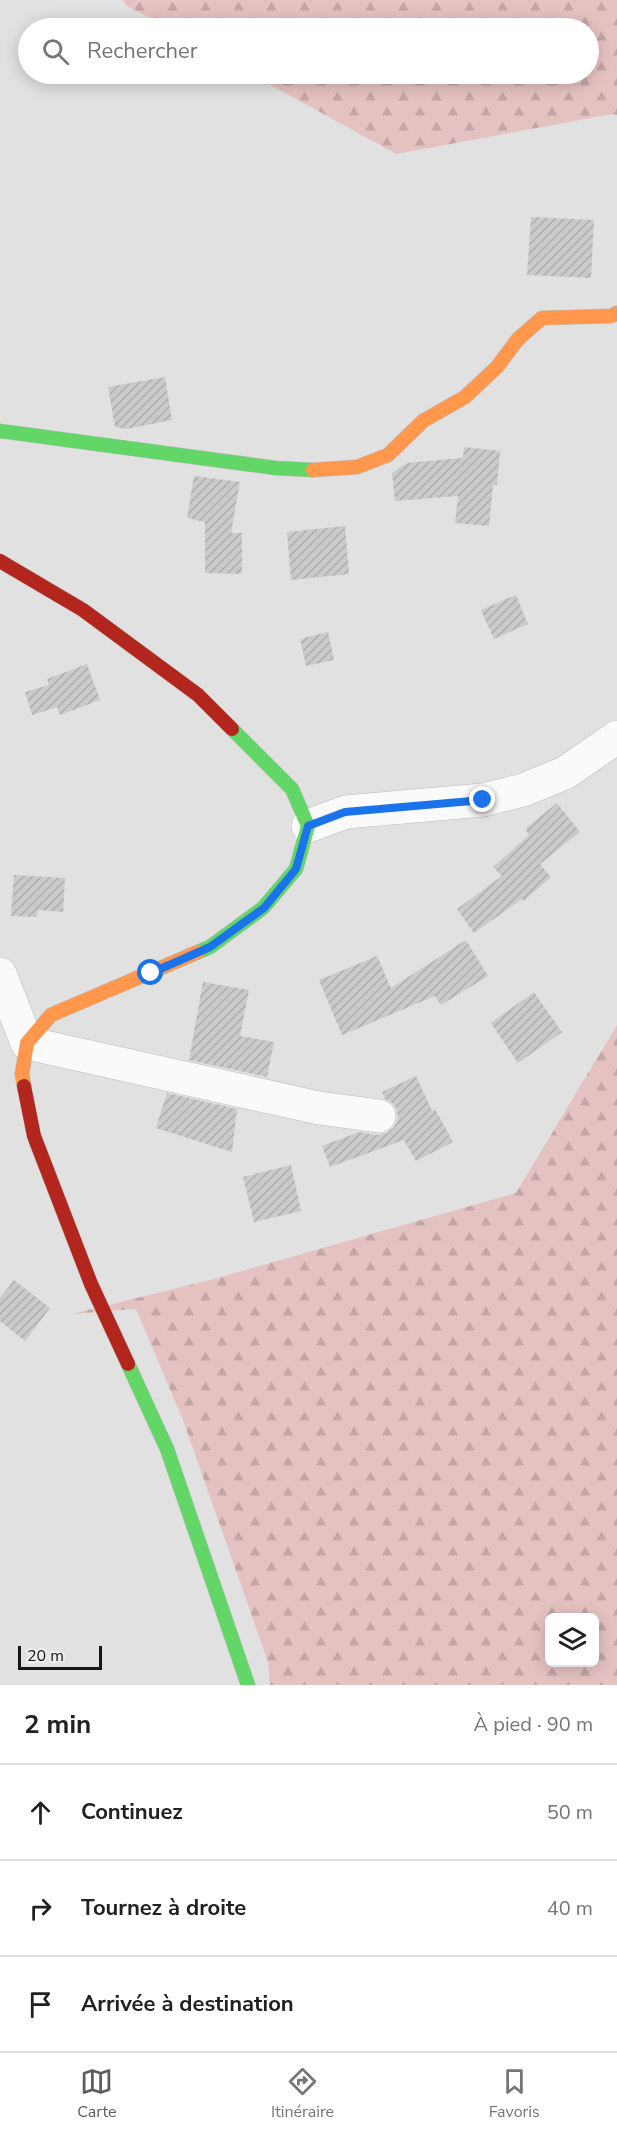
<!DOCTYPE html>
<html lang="fr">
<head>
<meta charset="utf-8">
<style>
  :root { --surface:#fff; --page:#f2f2f2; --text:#202124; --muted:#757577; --line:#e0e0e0; --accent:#5d5d5e }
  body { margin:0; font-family:"Nunito Sans",sans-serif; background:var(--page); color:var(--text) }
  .controls { position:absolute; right:18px; bottom:18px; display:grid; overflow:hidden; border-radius:9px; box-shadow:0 3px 15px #0003 }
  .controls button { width:54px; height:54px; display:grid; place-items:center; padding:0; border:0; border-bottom:2px solid var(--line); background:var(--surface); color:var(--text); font:30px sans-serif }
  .scale { position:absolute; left:18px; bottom:15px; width:84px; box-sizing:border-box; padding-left:6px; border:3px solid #161617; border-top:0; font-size:16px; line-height:21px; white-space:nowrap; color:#161617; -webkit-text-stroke:4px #efedf0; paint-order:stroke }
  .stop { position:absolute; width:18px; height:18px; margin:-14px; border:4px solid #1a73e8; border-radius:50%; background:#fff }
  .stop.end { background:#1a73e8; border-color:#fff; box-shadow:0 2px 6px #0008 }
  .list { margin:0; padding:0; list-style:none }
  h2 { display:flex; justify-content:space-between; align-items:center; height:78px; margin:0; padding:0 24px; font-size:26px }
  h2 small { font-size:20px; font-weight:400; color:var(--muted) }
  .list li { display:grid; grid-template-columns:39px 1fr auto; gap:18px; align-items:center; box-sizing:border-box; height:96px; padding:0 24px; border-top:2px solid var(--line) }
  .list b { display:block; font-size:22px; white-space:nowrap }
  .list em { font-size:20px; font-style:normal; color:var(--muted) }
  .icon { flex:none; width:33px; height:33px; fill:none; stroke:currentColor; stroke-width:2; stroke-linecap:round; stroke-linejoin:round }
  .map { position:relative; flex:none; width:617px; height:1685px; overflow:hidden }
  .search { position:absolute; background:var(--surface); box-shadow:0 3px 15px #0003; left:18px; right:18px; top:18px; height:66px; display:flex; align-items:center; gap:15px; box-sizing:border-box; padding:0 21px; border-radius:33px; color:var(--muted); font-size:22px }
  .sheet { height:366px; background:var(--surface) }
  nav { display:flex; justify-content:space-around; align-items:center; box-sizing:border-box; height:84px; border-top:2px solid var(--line); background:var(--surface); font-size:16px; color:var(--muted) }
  nav a { display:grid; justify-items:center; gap:3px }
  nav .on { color:var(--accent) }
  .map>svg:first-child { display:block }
  .forest { fill:url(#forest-firs); fill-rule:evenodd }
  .building { fill:url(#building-hatch) }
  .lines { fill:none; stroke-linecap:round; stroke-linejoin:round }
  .street-casing { stroke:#bdbcbd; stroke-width:34 }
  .fast-casing { stroke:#bdbcbd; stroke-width:15 }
  .slow-casing { stroke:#bdbcbd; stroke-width:15 }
  .jam-casing { stroke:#bdbcbd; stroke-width:15 }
  .street { stroke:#fbfafb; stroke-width:33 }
  .fast { stroke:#63d668; stroke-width:14 }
  .slow { stroke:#ff974d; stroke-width:14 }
  .jam { stroke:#b3261e; stroke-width:14 }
  .route { stroke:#1a73e8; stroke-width:8 }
</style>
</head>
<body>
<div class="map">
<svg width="617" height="1685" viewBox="0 0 617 1685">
  <defs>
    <pattern id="forest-firs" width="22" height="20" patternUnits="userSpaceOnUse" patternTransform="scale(1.5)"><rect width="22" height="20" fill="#e5c2c2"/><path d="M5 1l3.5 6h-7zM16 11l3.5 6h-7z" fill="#c4a6a6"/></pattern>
    <pattern id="building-hatch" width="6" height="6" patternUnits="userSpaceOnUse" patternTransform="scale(1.5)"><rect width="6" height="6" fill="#cbcacb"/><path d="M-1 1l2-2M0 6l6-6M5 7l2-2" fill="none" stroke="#aeadae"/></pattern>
  </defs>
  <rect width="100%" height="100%" fill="#e2e1e2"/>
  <g class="forest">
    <polygon points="123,0 617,0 617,115 612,114 396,154 251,74 588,74 588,28 169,28 127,6"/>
    <path d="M617,1025V1685H270L268,1662L183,1420L136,1309L72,1314L214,1279L516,1193ZM550,1618H594V1662H550Z"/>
  </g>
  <g class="building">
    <polygon points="531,217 594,220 591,278 527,275"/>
    <polygon points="165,377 172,420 126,429 115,427 108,387"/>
    <polygon points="464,447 500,451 497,485 493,485 489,526 455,523 458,496 395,501 392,473 407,463 463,458"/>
    <polygon points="194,476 240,482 231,533 242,533 242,574 205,573 205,522 187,518"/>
    <polygon points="345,526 349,574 291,580 287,532"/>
    <polygon points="516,595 528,624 494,639 481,610"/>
    <polygon points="328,632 334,660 306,666 300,639"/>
    <polygon points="87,664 100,700 60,715 57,707 32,715 25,692 49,685 47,679"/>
    <polygon points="557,803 580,832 540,864 551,877 524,901 522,899 474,933 457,909 502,876 493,867 529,835 525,829"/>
    <polygon points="14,875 65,878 63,912 38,910 37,917 11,916"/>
    <polygon points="466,940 488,976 441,1005 435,996 342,1035 319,980 377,956 391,988"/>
    <polygon points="203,982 249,990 240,1036 274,1042 267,1077 189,1060"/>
    <polygon points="534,992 562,1032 518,1063 491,1023"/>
    <polygon points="416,1076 432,1111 435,1109 453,1142 416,1161 404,1140 330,1167 322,1146 359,1132 377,1135 387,1133 394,1127 398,1118 396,1108 391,1102 385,1099 382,1092"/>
    <polygon points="167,1093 237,1109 232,1152 156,1128"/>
    <polygon points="291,1165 301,1211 254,1222 243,1177"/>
    <polygon points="14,1280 50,1308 25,1341 0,1321 0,1298"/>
  </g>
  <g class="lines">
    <defs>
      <g id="street">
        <polyline points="308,826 346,812 483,800 523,790 565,773 617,737"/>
        <polyline points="0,974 27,1043 319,1108 379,1116"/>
      </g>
      <g id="fast">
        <polyline points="0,431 276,468 313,470"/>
        <polyline points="198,952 210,947 263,908 296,869 308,826 292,789 232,729"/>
        <polyline points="128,1364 167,1449 248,1685"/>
      </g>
      <g id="slow">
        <polyline points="313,470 357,467 388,455 423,421 465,397 497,367 518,339 542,318 611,316 617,313"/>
        <polyline points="24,1086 22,1074 27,1043 51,1015 198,952"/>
      </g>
      <g id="jam">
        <polyline points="0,561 83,610 198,695 232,729"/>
        <polyline points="24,1086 34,1136 91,1284 128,1364"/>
      </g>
    </defs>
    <use href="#street" class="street-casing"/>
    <use href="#fast" class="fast-casing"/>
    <use href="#slow" class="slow-casing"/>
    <use href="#jam" class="jam-casing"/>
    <use href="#street" class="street"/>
    <use href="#fast" class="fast"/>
    <use href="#slow" class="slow"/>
    <use href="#jam" class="jam"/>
  </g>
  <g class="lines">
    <polyline class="route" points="151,973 210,947 264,908 296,869 308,826 345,812 483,800"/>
  </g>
</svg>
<div class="controls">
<button><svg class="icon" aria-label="layers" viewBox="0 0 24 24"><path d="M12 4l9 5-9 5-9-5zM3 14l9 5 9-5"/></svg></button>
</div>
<div class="scale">20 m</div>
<div class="stop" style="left:151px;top:973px"></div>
<div class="stop end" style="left:483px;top:800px"></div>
<div class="search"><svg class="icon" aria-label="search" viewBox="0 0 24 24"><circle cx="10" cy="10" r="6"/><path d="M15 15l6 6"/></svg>Rechercher</div>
</div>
<section class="sheet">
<h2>2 min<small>À pied · 90 m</small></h2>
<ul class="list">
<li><svg class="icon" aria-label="ahead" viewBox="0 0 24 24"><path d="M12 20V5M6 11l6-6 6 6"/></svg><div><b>Continuez</b></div><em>50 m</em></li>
<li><svg class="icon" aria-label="right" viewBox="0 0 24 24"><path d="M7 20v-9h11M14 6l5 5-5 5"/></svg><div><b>Tournez à droite</b></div><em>40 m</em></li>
<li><svg class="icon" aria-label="arrive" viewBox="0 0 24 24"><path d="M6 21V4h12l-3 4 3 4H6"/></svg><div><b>Arrivée à destination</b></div></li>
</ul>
</section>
<nav>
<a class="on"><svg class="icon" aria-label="map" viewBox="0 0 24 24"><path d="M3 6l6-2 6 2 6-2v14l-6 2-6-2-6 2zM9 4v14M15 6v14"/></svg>Carte</a>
<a><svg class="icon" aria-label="directions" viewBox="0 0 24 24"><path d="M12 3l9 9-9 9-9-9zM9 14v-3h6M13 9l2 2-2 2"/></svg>Itinéraire</a>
<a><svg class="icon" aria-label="saved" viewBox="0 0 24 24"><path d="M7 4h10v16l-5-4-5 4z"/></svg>Favoris</a>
</nav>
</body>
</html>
